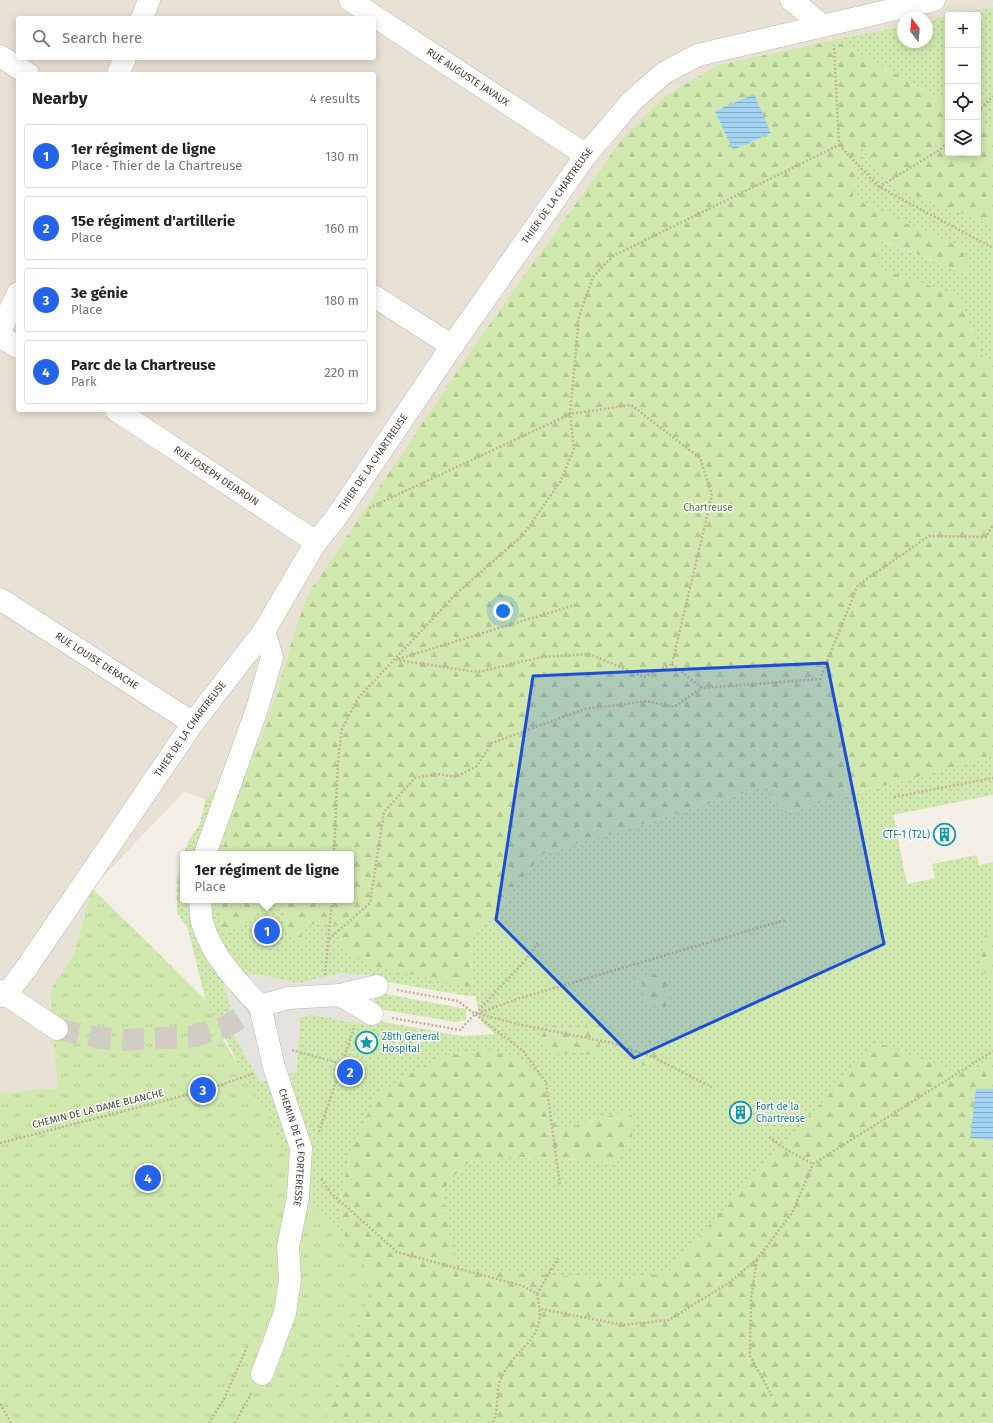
<!DOCTYPE html>
<html lang="en">
<head>
<meta charset="utf-8">
<style>
  :root { --surface:#fff; --page:#f2f2f2; --text:#222; --muted:#767676; --line:#e0e0e0; --accent:#2563eb }
  body { margin:0; font-family:"Fira Sans",sans-serif; background:var(--page); color:var(--text) }
  .controls { position:absolute; right:12px; top:12px; display:grid; overflow:hidden; border-radius:4px; box-shadow:0 2px 10px #0003 }
  .controls button { width:36px; height:36px; display:grid; place-items:center; padding:0; border:0; border-bottom:1px solid var(--line); background:var(--surface); color:var(--text); font:20px sans-serif }
  .compass { position:absolute; left:897px; top:12px; width:36px; height:36px; border-radius:50%; background:var(--surface); box-shadow:0 2px 10px #0003; rotate:344deg }
  .you { position:absolute; left:503px; top:611px; width:14px; height:14px; margin:-10px; border:3px solid #fff; border-radius:50%; background:#1a73e8; box-shadow:0 0 0 6px #1a73e833 }
  .badge { display:grid; place-items:center; width:26px; height:26px; border-radius:50%; background:var(--accent); color:#fff; font-size:13px; font-weight:700 }
  .pin { position:absolute; translate:-50% -50%; border:2px solid #fff; box-shadow:0 1px 4px #0006 }
  .popup { position:absolute; left:180px; top:851px; width:174px; height:52px; box-sizing:border-box; display:grid; place-content:center; border-radius:4px; background:var(--surface); filter:drop-shadow(0 1px 3px #0005); font-size:13px; white-space:nowrap; color:var(--muted) }
  .popup b { font-size:15px; color:var(--text) }
  .popup::after { content:''; position:absolute; left:50%; top:100%; margin-left:-8px; border:8px solid transparent; border-top-color:var(--surface) }
  .list { margin:0; padding:0; list-style:none }
  h2 { display:flex; justify-content:space-between; align-items:center; height:52px; margin:0; padding:0 16px; font-size:17px }
  h2 small { font-size:13px; font-weight:400; color:var(--muted) }
  .list li { display:grid; grid-template-columns:26px 1fr auto; gap:12px; align-items:center; box-sizing:border-box; height:64px; margin:0 8px 8px; padding:0 8px; border:1px solid var(--line); border-radius:4px }
  .list b { display:block; font-size:15px; white-space:nowrap }
  .list p { margin:0; font-size:13px; white-space:nowrap; color:var(--muted) }
  .list em { font-size:13px; font-style:normal; color:var(--muted) }
  .icon { flex:none; width:22px; height:22px; fill:none; stroke:currentColor; stroke-width:2; stroke-linecap:round; stroke-linejoin:round }
  .map { position:relative; flex:none; width:993px; height:1423px; overflow:hidden }
  .search { position:absolute; background:var(--surface); box-shadow:0 2px 10px #0003; left:16px; top:16px; width:360px; height:44px; display:flex; align-items:center; gap:10px; box-sizing:border-box; padding:0 14px; border-radius:4px; color:var(--muted); font-size:15px }
  .panel { position:absolute; background:var(--surface); box-shadow:0 2px 10px #0003; left:16px; top:72px; width:360px; height:340px; border-radius:4px }
  .map>svg:first-child { display:block }
  .residential { fill:#e8e1d5; fill-rule:evenodd }
  .grass { fill:url(#grass-dots); fill-rule:evenodd }
  .forest { fill:url(#forest-firs) }
  .park { fill:url(#park-tufts) }
  .parking { fill:#e5e3df }
  .water { fill:url(#water-rules) }
  .lines { fill:none; stroke-linecap:round; stroke-linejoin:round }
  .minor-tunnel { stroke:#d1cdc4; stroke-width:22; stroke-dasharray:22 11; stroke-linecap:butt }
  .minor-casing { stroke:#c0b7aa; stroke-width:23 }
  .path { stroke:#c2b39b; stroke-width:2.5; stroke-dasharray:2 2; stroke-linecap:butt }
  .minor { stroke:#fff; stroke-width:22 }
  .marked { fill:#1d4ed8; fill-opacity:0.2; stroke:#1d4ed8; stroke-width:3; stroke-linejoin:round }
  .labels { text-anchor:middle; dominant-baseline:central; stroke-width:3; stroke-linejoin:round; paint-order:stroke }
  .street-label { font-size:10px; fill:#474036; stroke:#fff }
  .park-label { font-size:10px; fill:#4a7b28; stroke:#fff }
  .culture-label { font-size:10px; fill:#0d838f; stroke:#fff; text-anchor:start }
</style>
</head>
<body>
<div class="map">
<svg width="993" height="1423" viewBox="0 0 993 1423">
  <defs>
    <pattern id="grass-dots" width="8" height="8" patternUnits="userSpaceOnUse"><rect width="8" height="8" fill="#d1e9af"/><path d="M2 2h.1M6 6h.1" fill="none" stroke="#b5c997" stroke-width="1.8" stroke-linecap="round"/></pattern>
    <pattern id="forest-firs" width="22" height="20" patternUnits="userSpaceOnUse"><rect width="22" height="20" fill="#d1e9af"/><path d="M5 1l3.5 6h-7zM16 11l3.5 6h-7z" fill="#b5c997"/></pattern>
    <pattern id="park-tufts" width="24" height="20" patternUnits="userSpaceOnUse"><rect width="24" height="20" fill="#d1e9af"/><path d="M3 7l-1-3M5 7V3M7 7l1-3M15 17l-1-3M17 17v-4M19 17l1-3" fill="none" stroke="#b5c997"/></pattern>
    <pattern id="water-rules" width="6" height="5" patternUnits="userSpaceOnUse"><rect width="6" height="5" fill="#a3d4f2"/><path d="M0 2.5h6" fill="none" stroke="#87adc5"/></pattern>
  </defs>
  <rect width="100%" height="100%" fill="#f4f0e7"/>
  <path class="residential" d="M0,0H993V7L927,21V18H903V26L718,65L662,98L622,139L472,349L308,594L301,614L298,620L277,691L261,738L205,800L185,791L92,888L74,953L51,989V1022L58,1088L0,1093ZM18,18H374V58H18ZM18,74H374V410H18Z"/>
  <g class="grass">
    <polygon points="993,7 993,128 978,120 978,15 954,15"/>
    <polygon points="948,16 948,103 834,40 903,26 903,42 927,42 927,21"/>
    <polygon points="860,146 899,190 993,225 993,365 984,360 958,295 877,268 879,240 967,274 963,248 912,226 853,197"/>
    <polygon points="261,738 249,769 235,797 222,854 184,854 188,842 200,824 205,800"/>
    <path d="M993,756V795L893,815L907,884L935,878L932,864L977,855L979,865L993,862V1059L975,1069L958,1073L932,1065L668,1272L623,1280L456,1270L442,1192L455,1175L468,1163L506,1157L567,1159L611,1163L600,1118L559,1131L553,1116L548,1089L485,1049L439,1058L400,1079L350,1155L339,1203L345,1237L336,1387L234,1055L213,1018L204,994L188,929L177,912V880L183,857V900H217L218,911H256C263,901 269,900 281,902L285,909V924L303,943L300,927L319,923L337,925L344,949L473,988L470,941L543,854L767,786L781,814ZM254,974L299,983L376,980L467,996H475L482,1022L495,1034L461,1036L369,1019L368,1025L308,1014L300,1018L296,1072L234,1035L230,1004L224,986Z"/>
    <polygon points="376,992 466,1009 466,1020 456,1022 373,1008"/>
  </g>
  <g class="forest">
    <path d="M834,40L948,103V153H978V120L993,128V225L899,190L861,147L853,197L912,226L963,248L968,274L880,240L877,268L958,295L984,360L993,365V756L781,814L767,786L543,854L470,941L473,988L372,966L344,949L337,925L319,923L300,927L303,944C295,938 285,932 285,921C284,913 285,909 281,902L271,900H351V854H222L235,797L249,769L261,738L277,691L298,620L301,614L308,594L472,349L622,139L662,98L718,65Z"/>
    <path d="M217,900H271C260,903 256,908 254,919L224,933L218,911Z"/>
    <polygon points="993,929 993,977 978,970 985,936"/>
    <polygon points="649,973 666,976 670,991 665,1010 644,1001 643,984 632,982"/>
    <polygon points="547,1025 581,1029 601,1025 599,1058 576,1051 560,1055 539,1042"/>
    <polygon points="878,1043 958,1073 975,1069 993,1059 993,1423 302,1423 375,1280 345,1237 339,1203 350,1155 375,1097 400,1079 439,1058 485,1049 524,1060 548,1089 553,1116 559,1131 600,1118 627,1112 635,1119 631,1141 611,1163 567,1159 506,1157 468,1163 455,1175 442,1192 456,1269 623,1280 668,1272 763,1164"/>
    <polygon points="633,1046 661,1050 659,1066 643,1065 627,1058"/>
  </g>
  <polygon class="park" points="92,888 206,1000 225,1043 272,1122 282,1149 311,1207 345,1237 375,1280 323,1423 0,1423 0,1093 58,1088 51,1022 51,989 74,953"/>
  <polygon class="parking" points="341,973 377,975 368,1025 309,1014 300,1018 297,1072 260,1082 234,1035 230,1004 224,986 254,974 299,983"/>
  <g class="water">
    <polygon points="754,94 771,133 733,150 715,111"/>
    <polygon points="976,1089 993,1089 993,1140 970,1138"/>
  </g>
  <g class="lines">
    <polyline class="minor-tunnel" points="57,1029 101,1038 123,1040 191,1037 225,1027 260,1006"/>
    <defs>
      <g id="minor">
        <path id="s1" d="M350,0L586,155"/>
        <polyline points="791,0 822,25"/>
        <polyline points="142,18 149,0"/>
        <polyline points="0,56 28,74"/>
        <polyline points="118,74 125,58"/>
        <polyline points="374,296 452,346"/>
        <polyline points="0,331 18,293"/>
        <polyline points="0,336 18,347"/>
        <path id="s2" d="M116,410L316,542"/>
        <path id="s3" d="M0,599L193,723"/>
        <polyline points="205,854 257,709 272,657 264,631"/>
        <path d="M200,900C201,908 200,917 203,925C213,957 237,982 260,1006L288,998L340,995L372,1014"/>
        <polyline points="0,991 57,1029"/>
        <polyline points="340,995 377,986"/>
        <path id="s4" d="M0,996H5L27,967L193,723L264,631L316,542L335,519L452,346L586,155L632,101L664,73L698,55L934,0"/>
        <path id="s5" d="M260,1006L274,1067L301,1148L298,1197L288,1247L290,1280L285,1313L262,1374"/>
      </g>
    </defs>
    <use href="#minor" class="minor-casing"/>
    <g class="path">
      <polyline points="978,111 993,96"/>
      <polyline points="839,145 879,187 993,248"/>
      <polyline points="879,187 941,149 948,141"/>
      <polyline points="369,508 570,414 631,405 700,458 712,495 672,664 644,677 589,654 542,657 478,672 396,660"/>
      <polyline points="398,659 575,605"/>
      <polyline points="672,664 702,688 820,679 858,585 929,536 986,537 993,525"/>
      <polyline points="894,797 993,778"/>
      <polyline points="334,854 338,760 342,729 358,698 456,594 523,535 560,482 574,449 570,414 579,316 593,277 613,256 839,145 834,45"/>
      <polyline points="329,939 370,903 384,812 415,778 437,774 456,777 477,766 492,743 585,709 647,701 674,707 702,688"/>
      <polyline points="325,975 332,900"/>
      <polyline points="397,990 458,1001 523,1051 546,1082 560,1186"/>
      <polyline points="477,1014 517,999 785,920"/>
      <polyline points="479,1014 517,1024 612,1043 655,1058 713,1088"/>
      <polyline points="392,1018 460,1030 523,963 538,943"/>
      <polyline points="292,1050 342,1064"/>
      <polyline points="206,1090 255,1073"/>
      <polyline points="319,1132 354,1028"/>
      <polyline points="769,1137 787,1150 813,1164"/>
      <polyline points="0,1143 201,1091"/>
      <path d="M321,1179L331,1193L397,1252L523,1286L537,1294C549,1344 516,1342 500,1381C495,1393 500,1412 492,1423"/>
      <polyline points="757,1260 751,1298 750,1356 772,1396"/>
      <polyline points="537,1294 558,1258"/>
      <polyline points="541,1309 623,1325 669,1320 730,1282 757,1259 792,1213 813,1164 993,1051"/>
      <polyline points="0,1404 11,1423"/>
      <polyline points="209,1423 224,1399 247,1347"/>
      <polyline points="235,1423 252,1392"/>
    </g>
    <use href="#minor" class="minor"/>
  </g>
  <path class="marked" d="M827,663L884,944L634,1058L496,920L533,676Z"/>
  <defs>
    <symbol id="building-ring" viewBox="-11 -11 22 22"><circle r="9.5" fill="#fff" stroke="#0f9aa8" stroke-width="1.5"/><path d="M-4-6H4V6H1V3H-1V6H-4ZM-2.5-4.3h1.7v1.8h-1.7ZM.8-4.3h1.7v1.8H.8ZM-2.5-1h1.7V.8h-1.7ZM.8-1h1.7V.8H.8Z" fill="#0f9aa8"/></symbol>
    <symbol id="sight-ring" viewBox="-11 -11 22 22"><circle r="9.5" fill="#fff" stroke="#0f9aa8" stroke-width="1.5"/><path d="M0-6L1.8-2.2L6-1.7L2.9 1.2L3.7 5.4L0 3.3L-3.7 5.4L-2.9 1.2L-6-1.7L-1.8-2.2Z" fill="#0f9aa8"/></symbol>
  </defs>
  <g fill-rule="evenodd">
    <use href="#building-ring" x="932" y="822" width="25" height="25"/>
    <use href="#sight-ring" x="354" y="1030" width="25" height="25"/>
    <use href="#building-ring" x="728" y="1100" width="25" height="25"/>
  </g>
  <g class="labels">
    <g class="street-label">
      <text stroke="none"><textPath href="#s1" startOffset="141">RUE AUGUSTE JAVAUX</textPath></text>
      <text stroke="none"><textPath href="#s4" startOffset="978">THIER DE LA CHARTREUSE</textPath></text>
      <text stroke="none"><textPath href="#s4" startOffset="654">THIER DE LA CHARTREUSE</textPath></text>
      <text stroke="none"><textPath href="#s2" startOffset="120">RUE JOSEPH DEJARDIN</textPath></text>
      <text stroke="none"><textPath href="#s3" startOffset="115">RUE LOUISE DERACHE</textPath></text>
      <text stroke="none"><textPath href="#s4" startOffset="330">THIER DE LA CHARTREUSE</textPath></text>
      <text transform="translate(98 1109) rotate(-14)">CHEMIN DE LA DAME BLANCHE</text>
      <text stroke="none"><textPath href="#s5" startOffset="146">CHEMIN DE LE FORTERESSE</textPath></text>
    </g>
    <g class="park-label">
      <text x="708" y="508">Chartreuse</text>
    </g>
    <g class="culture-label">
      <text x="930" y="835" text-anchor="end">CTF-1 (T2L)</text>
      <text x="382" y="1037">28th General<tspan x="382" dy="12">Hospital</tspan></text>
      <text x="756" y="1107">Fort de la<tspan x="756" dy="12">Chartreuse</tspan></text>
    </g>
  </g>
</svg>
<div class="controls">
<button>+</button>
<button>−</button>
<button><svg class="icon" aria-label="locate" viewBox="0 0 24 24"><circle cx="12" cy="12" r="6"/><path d="M12 2v4M12 18v4M2 12h4M18 12h4"/></svg></button>
<button><svg class="icon" aria-label="layers" viewBox="0 0 24 24"><path d="M12 4l9 5-9 5-9-5zM3 14l9 5 9-5"/></svg></button>
</div>
<svg class="compass" viewBox="-18 -18 36 36"><path d="M0-13l5 13h-10z" fill="#e53935"/><path d="M0 13l5-13h-10z" fill="#767676"/></svg>
<div class="you"></div>
<div class="pin badge" style="left:267px;top:931px">1</div>
<div class="popup"><b>1er régiment de ligne</b>Place</div>
<div class="pin badge" style="left:350px;top:1072px">2</div>
<div class="pin badge" style="left:203px;top:1090px">3</div>
<div class="pin badge" style="left:148px;top:1178px">4</div>
<div class="search"><svg class="icon" aria-label="search" viewBox="0 0 24 24"><circle cx="10" cy="10" r="6"/><path d="M15 15l6 6"/></svg>Search here</div>
<section class="panel">
<h2>Nearby<small>4 results</small></h2>
<ul class="list">
<li><span class="badge">1</span><div><b>1er régiment de ligne</b><p>Place · Thier de la Chartreuse</p></div><em>130 m</em></li>
<li><span class="badge">2</span><div><b>15e régiment d'artillerie</b><p>Place</p></div><em>160 m</em></li>
<li><span class="badge">3</span><div><b>3e génie</b><p>Place</p></div><em>180 m</em></li>
<li><span class="badge">4</span><div><b>Parc de la Chartreuse</b><p>Park</p></div><em>220 m</em></li>
</ul>
</section>
</div>
</body>
</html>
